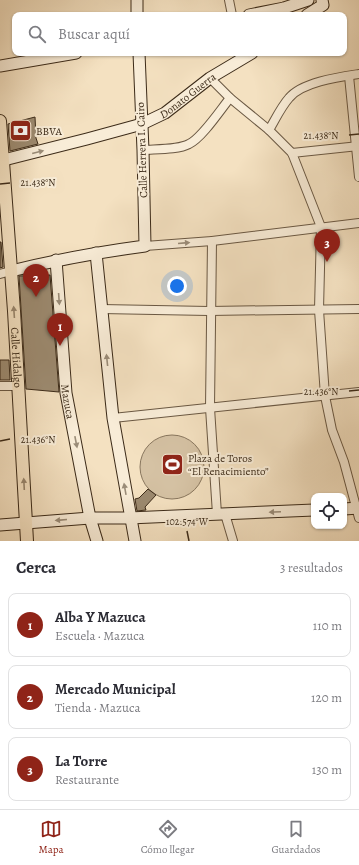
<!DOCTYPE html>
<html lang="es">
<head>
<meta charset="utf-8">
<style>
  :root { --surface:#fff; --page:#f2f2f3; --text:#2b2b33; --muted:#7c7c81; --line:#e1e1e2; --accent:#8f2418 }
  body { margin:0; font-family:Alegreya,serif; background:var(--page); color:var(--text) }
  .controls { position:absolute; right:12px; bottom:12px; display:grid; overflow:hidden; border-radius:8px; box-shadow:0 1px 3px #0004 }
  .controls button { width:36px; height:36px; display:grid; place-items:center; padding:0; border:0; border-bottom:1px solid var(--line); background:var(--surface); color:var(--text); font:20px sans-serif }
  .you { position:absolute; left:177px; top:286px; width:14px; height:14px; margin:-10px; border:3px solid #fff; border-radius:50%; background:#1a73e8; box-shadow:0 0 0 6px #1a73e833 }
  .badge { display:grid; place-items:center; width:26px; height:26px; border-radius:50%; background:var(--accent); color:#fff; font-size:13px; font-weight:700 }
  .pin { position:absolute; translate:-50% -33px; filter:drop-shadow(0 1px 2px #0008) }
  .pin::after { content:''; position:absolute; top:21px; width:14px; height:12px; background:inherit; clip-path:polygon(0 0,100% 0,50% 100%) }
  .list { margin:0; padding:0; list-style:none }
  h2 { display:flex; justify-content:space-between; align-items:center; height:52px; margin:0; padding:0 16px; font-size:17px }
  h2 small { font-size:13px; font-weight:400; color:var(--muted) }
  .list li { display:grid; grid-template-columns:26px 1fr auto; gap:12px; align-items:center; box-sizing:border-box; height:64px; margin:0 8px 8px; padding:0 8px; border:1px solid var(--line); border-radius:8px }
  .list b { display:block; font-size:15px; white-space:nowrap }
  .list p { margin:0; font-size:13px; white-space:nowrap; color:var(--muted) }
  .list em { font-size:13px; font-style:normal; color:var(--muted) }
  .icon { flex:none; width:22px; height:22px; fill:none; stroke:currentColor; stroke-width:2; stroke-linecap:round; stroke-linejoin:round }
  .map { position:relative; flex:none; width:359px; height:541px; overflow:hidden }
  .search { position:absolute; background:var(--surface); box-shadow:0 1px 3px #0004; left:12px; right:12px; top:12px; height:44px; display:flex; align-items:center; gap:10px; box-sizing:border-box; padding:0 14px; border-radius:8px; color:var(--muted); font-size:15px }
  .sheet { height:268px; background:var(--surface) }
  nav { display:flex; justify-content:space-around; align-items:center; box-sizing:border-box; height:56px; border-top:1px solid var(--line); background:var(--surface); font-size:11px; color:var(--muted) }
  nav a { display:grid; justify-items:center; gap:2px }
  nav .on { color:var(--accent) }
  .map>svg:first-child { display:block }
  .green { fill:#d5c2a4; stroke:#88765e }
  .building { fill:#9c8a70; stroke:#3c2b19 }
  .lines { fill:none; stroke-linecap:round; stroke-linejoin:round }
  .street-casing { stroke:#6a5843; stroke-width:10 }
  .secondary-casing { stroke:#3c2b19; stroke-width:13 }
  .primary-casing { stroke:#3c2b19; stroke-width:14 }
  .street { stroke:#f8ecd7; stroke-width:8 }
  .secondary { stroke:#f8ecd7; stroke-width:11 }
  .primary { stroke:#f4e1c1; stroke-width:12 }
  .oneway { fill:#9a8c78 }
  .oneway2 { fill:#98866d }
  .ticks { fill:none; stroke:#3c2b19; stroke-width:1.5 }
  .labels { text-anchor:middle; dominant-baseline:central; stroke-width:4; stroke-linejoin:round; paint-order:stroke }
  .street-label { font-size:11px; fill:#3c2b19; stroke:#f8ecd7 }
  .poi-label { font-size:11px; fill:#3c2b19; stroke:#f8ecd7; text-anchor:start }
  .ticks-label { font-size:10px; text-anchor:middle; fill:#3c2b19; stroke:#f8ecd7; stroke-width:4; stroke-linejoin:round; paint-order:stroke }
</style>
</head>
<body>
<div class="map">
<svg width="359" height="541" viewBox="0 0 359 541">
  <rect width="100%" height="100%" fill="#f4e1c1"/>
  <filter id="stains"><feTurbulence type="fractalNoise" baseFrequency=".005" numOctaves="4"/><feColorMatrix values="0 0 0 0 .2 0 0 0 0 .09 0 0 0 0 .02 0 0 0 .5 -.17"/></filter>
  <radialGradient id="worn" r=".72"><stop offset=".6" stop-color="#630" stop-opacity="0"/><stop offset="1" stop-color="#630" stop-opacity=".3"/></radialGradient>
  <circle class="green" cx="172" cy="467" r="32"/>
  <g class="building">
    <polygon points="35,117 36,138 38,144 10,151 8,124"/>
    <polygon points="0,242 1,242 3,267 0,268"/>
    <polygon points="50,275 59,392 26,389 19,276"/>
    <polygon points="0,360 9,360 10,380 0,380"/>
    <polygon points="148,489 156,495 145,507 146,510 137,511 135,499 139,498"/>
  </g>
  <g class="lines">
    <defs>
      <g id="street">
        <polyline points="229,0 232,15"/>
        <polyline points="349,76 359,177"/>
        <polyline points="210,78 230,98 269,130 292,153 321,227 319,310 325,396 332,430 344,462 359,518"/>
        <path d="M269,130C275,120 281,107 289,98C302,82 339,77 359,74"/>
        <path d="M143,150C156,149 178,150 189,144C202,138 221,109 230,98"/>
        <polyline points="292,153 359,146"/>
        <polyline points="212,241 210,408 217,514"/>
        <polyline points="145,246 212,241 359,223"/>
        <polyline points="0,274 11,271"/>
        <polyline points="101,309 209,311 359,309"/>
        <polyline points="0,386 18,386"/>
        <polyline points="113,418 359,392"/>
        <polyline points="225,514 233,541"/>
      </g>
      <g id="secondary">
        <polyline points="137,0 137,15"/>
        <polyline points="249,15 284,8 308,0"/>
        <polyline points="307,15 323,5 322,0"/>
        <polyline points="0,66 76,53"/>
        <path id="s1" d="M0,161L87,139L142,124L165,113L210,78L252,53"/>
        <polyline points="96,253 113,418 135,541"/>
        <path id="s2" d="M56,260L66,393L90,518L97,541"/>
        <path d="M11,271C56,260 100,252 145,246L143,150L139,53"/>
        <polyline points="344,509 359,508"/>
        <polyline points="0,525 90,518 129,518 314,510"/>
      </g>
      <g id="primary">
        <path id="s3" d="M0,121L14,311L27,541"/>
      </g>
    </defs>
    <use href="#street" class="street-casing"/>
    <use href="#secondary" class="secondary-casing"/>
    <use href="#primary" class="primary-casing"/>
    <use href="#street" class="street"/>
    <use href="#secondary" class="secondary"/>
    <use href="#primary" class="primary"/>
  </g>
  <defs><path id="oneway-solid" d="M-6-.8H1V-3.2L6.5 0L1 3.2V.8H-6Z"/></defs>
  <g class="oneway">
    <use href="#oneway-solid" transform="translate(38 152) rotate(-14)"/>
    <use href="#oneway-solid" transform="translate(184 243) rotate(-5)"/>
    <use href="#oneway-solid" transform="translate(59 299) rotate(86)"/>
    <use href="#oneway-solid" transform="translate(107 360) rotate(-96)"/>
    <use href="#oneway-solid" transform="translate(76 442) rotate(79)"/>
    <use href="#oneway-solid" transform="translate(125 489) rotate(-100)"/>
    <use href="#oneway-solid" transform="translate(275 512) rotate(177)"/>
    <use href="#oneway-solid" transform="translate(61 520) rotate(175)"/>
  </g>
  <g class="oneway2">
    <use href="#oneway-solid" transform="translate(14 312) rotate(-94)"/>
    <use href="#oneway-solid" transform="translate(24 484) rotate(-93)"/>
  </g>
  <path class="ticks" d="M349,135L359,134M0,184L10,183M349,391L359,390M0,441L10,439M187,531L189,541"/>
  <defs>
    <symbol id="bank-square" viewBox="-11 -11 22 22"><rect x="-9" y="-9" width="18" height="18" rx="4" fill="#8f2418" stroke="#f8ecd7"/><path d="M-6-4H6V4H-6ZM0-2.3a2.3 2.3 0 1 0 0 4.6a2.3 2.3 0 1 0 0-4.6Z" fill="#fff"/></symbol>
    <symbol id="stadium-square" viewBox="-11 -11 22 22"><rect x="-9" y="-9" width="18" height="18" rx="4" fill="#8f2418" stroke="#f8ecd7"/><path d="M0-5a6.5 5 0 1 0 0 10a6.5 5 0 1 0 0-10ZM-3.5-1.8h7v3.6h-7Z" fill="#fff"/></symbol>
  </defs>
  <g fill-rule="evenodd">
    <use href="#bank-square" x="8" y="118" width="25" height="25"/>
    <use href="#stadium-square" x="160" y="452" width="25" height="25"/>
  </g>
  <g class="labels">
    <g class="street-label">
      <text stroke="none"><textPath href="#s1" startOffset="201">Donato Guerra</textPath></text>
      <text transform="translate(142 150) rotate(-92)">Calle Herrera I. Cairo</text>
      <text stroke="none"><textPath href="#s3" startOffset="237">Calle Hidalgo</textPath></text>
      <text stroke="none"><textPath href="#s2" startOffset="142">Mazuca</textPath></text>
    </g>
    <g class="poi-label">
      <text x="36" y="131">BBVA</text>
      <text x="188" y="458">Plaza de Toros<tspan x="188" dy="13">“El Renacimiento”</tspan></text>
    </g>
  </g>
  <g class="ticks-label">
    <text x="321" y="139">21.438°N</text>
    <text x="38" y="186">21.438°N</text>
    <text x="321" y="395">21.436°N</text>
    <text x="38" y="443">21.436°N</text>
    <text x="187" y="525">102.574°W</text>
  </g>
  <rect width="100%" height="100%" filter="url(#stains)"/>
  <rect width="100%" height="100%" fill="url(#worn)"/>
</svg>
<div class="controls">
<button><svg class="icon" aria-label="locate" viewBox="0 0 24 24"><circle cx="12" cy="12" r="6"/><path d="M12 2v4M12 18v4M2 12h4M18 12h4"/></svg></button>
</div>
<div class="you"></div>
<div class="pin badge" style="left:60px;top:346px">1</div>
<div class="pin badge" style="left:36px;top:297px">2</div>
<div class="pin badge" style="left:327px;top:262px">3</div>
<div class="search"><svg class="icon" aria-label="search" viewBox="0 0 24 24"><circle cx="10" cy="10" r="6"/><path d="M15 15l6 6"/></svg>Buscar aquí</div>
</div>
<section class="sheet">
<h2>Cerca<small>3 resultados</small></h2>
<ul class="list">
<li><span class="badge">1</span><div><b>Alba Y Mazuca</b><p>Escuela · Mazuca</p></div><em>110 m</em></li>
<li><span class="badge">2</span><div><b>Mercado Municipal</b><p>Tienda · Mazuca</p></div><em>120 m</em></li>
<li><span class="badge">3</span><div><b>La Torre</b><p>Restaurante</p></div><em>130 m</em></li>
</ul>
</section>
<nav>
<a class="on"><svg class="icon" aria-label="map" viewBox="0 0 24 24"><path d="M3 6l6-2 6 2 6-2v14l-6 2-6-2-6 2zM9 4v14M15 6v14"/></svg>Mapa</a>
<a><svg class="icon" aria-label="directions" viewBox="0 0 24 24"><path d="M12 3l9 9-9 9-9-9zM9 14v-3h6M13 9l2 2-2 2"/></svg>Cómo llegar</a>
<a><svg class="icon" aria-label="saved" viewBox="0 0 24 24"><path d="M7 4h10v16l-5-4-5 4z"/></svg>Guardados</a>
</nav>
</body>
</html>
